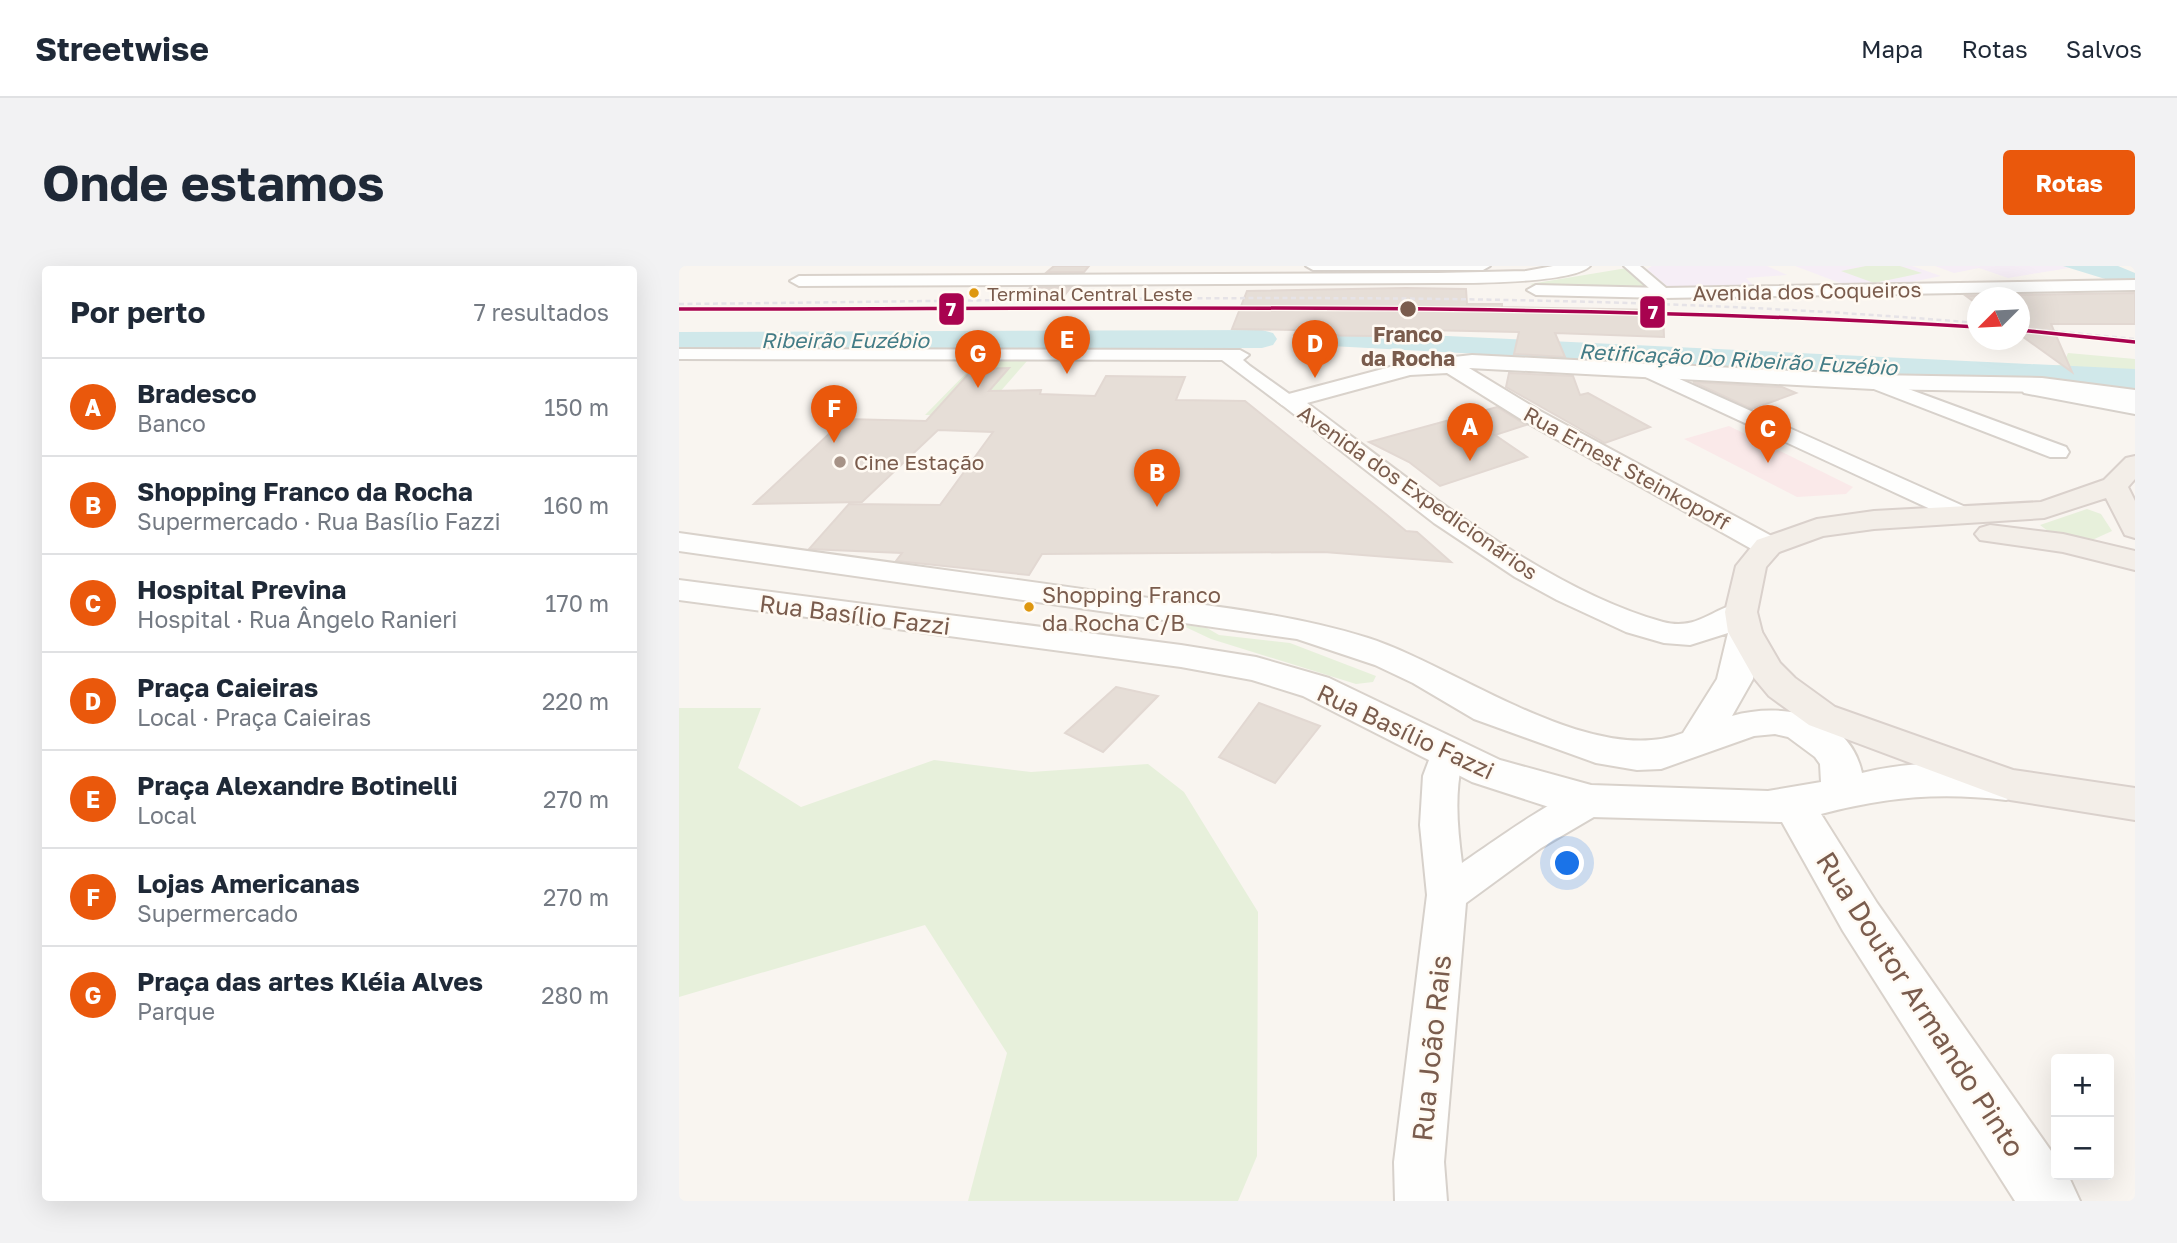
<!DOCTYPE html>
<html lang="pt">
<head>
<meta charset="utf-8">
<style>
  :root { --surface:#fff; --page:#f2f2f3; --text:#1f2937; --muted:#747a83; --line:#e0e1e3; --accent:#ea580c }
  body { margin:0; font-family:"Golos Text",sans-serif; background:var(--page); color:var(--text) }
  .controls { position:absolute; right:21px; bottom:21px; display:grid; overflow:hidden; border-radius:7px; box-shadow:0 7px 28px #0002 }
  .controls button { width:63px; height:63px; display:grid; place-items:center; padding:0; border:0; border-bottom:2px solid var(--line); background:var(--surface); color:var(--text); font:35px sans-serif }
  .compass { position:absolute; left:1288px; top:21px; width:63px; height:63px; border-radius:50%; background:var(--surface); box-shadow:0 7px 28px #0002; rotate:246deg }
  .you { position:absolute; left:889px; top:598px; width:24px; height:24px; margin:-18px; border:5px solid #fff; border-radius:50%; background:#1a73e8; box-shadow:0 0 0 10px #1a73e833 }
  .badge { display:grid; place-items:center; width:46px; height:46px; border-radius:50%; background:var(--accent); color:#fff; font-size:23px; font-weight:700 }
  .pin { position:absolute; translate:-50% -58px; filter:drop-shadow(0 2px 4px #0008) }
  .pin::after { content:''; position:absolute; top:37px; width:24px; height:21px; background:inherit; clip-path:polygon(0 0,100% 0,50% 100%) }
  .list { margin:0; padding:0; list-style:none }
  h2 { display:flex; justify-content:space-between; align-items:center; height:91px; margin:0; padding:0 28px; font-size:30px }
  h2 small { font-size:23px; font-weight:400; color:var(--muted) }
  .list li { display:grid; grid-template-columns:46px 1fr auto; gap:21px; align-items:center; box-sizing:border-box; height:98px; padding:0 28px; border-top:2px solid var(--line) }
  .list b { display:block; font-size:26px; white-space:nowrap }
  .list p { margin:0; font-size:23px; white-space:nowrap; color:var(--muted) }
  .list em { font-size:23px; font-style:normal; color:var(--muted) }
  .map { position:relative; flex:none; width:1456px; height:935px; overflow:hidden; border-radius:7px }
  header { display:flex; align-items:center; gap:42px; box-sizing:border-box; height:98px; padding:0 35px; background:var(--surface); border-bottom:2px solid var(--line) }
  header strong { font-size:33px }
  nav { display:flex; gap:38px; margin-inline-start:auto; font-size:24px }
  .intro { display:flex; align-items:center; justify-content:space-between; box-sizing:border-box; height:168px; padding:0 42px }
  h1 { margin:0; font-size:49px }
  .button { padding:18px 32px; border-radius:7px; background:var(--accent); color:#fff; font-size:24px; font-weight:700 }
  main { display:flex; gap:42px; padding:0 42px }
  aside { flex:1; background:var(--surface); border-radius:7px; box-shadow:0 7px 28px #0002 }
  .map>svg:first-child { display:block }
  .education { fill:#f6eef6 }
  .medical { fill:#fae9e9 }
  .green { fill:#e7f0db }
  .water { fill:#d0e8ea }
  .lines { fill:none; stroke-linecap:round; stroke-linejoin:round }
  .river { fill:#d0e8ea; fill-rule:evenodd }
  .building { fill:#e6ded7; stroke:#e2d8d2; stroke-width:2 }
  .street-casing { stroke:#d7d1cb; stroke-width:4 }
  .secondary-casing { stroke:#d9d2cb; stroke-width:4 }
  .primary-casing { stroke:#dad1cc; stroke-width:4 }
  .street { fill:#fefefd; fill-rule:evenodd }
  .secondary { fill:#fefefd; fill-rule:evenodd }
  .primary { fill:#f3eee8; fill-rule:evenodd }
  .rail { stroke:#e6e3e7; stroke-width:2.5; stroke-dasharray:5 3.5; stroke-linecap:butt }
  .rail-1-casing { stroke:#fffaf3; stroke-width:6 }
  .rail-1 { stroke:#a8034f; stroke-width:3.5 }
  .bus-dot { fill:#de970f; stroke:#fffaf3; stroke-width:2.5 }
  .stop-dot { fill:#7a5c4d; stroke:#fffaf3; stroke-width:2.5 }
  .poi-dot { fill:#a69286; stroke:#fffaf3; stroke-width:2.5 }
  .labels { text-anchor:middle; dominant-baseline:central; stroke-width:5; stroke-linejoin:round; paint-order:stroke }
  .far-bus-label { font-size:19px; fill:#7a5c4d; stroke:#fffaf3; text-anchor:start }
  .far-street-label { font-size:21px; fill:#7a5c4d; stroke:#fffaf3 }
  .far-stop-label { font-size:21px; font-weight:bold; fill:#7a5c4d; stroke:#fffaf3 }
  .far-water-label { font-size:21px; font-style:italic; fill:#437c86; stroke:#fffaf3 }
  .far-poi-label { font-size:21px; fill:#7a5c4d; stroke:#fffaf3; text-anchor:start }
  .bus-label { font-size:22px; fill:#7a5c4d; stroke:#fffaf3; text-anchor:start }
  .street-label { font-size:24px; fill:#7a5c4d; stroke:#fffaf3 }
  .near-street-label { font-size:28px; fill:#7a5c4d; stroke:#fffaf3 }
  .line-badge { stroke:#fffaf3; stroke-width:2.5 }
  .badge-label { font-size:19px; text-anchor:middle; font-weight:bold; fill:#fff }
</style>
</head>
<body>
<header>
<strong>Streetwise</strong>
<nav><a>Mapa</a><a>Rotas</a><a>Salvos</a></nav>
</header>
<div class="intro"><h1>Onde estamos</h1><a class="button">Rotas</a></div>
<main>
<aside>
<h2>Por perto<small>7 resultados</small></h2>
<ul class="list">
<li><span class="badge">A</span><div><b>Bradesco</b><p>Banco</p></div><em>150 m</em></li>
<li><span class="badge">B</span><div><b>Shopping Franco da Rocha</b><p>Supermercado · Rua Basílio Fazzi</p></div><em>160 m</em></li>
<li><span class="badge">C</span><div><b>Hospital Previna</b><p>Hospital · Rua Ângelo Ranieri</p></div><em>170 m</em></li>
<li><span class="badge">D</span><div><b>Praça Caieiras</b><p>Local · Praça Caieiras</p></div><em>220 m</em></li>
<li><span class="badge">E</span><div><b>Praça Alexandre Botinelli</b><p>Local</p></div><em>270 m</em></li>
<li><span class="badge">F</span><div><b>Lojas Americanas</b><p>Supermercado</p></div><em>270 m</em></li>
<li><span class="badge">G</span><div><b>Praça das artes Kléia Alves</b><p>Parque</p></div><em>280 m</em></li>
</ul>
</aside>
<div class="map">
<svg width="1456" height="935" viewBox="0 0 1456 935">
  <rect width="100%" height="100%" fill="#f9f5f0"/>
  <g class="education">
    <polygon points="973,0 1088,0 1108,9 1067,12 1078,23 990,22 968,3"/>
    <polygon points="1116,0 1233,0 1262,10 1213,20 1201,16 1169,20"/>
    <polygon points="1256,0 1384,0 1390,2 1329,12 1300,2 1275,7"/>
  </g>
  <polygon class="medical" points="1050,160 1174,221 1167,228 1118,231 1005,173"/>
  <g class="green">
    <polygon points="1187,0 1221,0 1243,7 1195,17 1162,5"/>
    <polygon points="948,2 971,22 866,22 851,18"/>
    <polygon points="1389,87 1456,93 1456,105 1374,100 1384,98"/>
    <polygon points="300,94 348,95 300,150 246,149"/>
    <polygon points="1408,243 1422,248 1433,265 1411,275 1369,265 1361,259"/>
    <polygon points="500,358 528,362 540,369 611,377 697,410 694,416 677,418 532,373"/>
    <polygon points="0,442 82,442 59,502 122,541 255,494 352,506 469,498 505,526 579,646 578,890 559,935 289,935 328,787 246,659 0,731"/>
  </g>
  <polygon class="water" points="1384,0 1439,0 1456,7 1456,12 1436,16"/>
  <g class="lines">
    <g class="river">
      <polygon points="583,64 594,67 598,73 594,79 583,82 0,84 0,66"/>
      <polygon points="663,65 1456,103 1456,123 652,80 648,74 652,68"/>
    </g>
  </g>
  <g class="building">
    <polygon points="375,0 410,0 405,6 368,6"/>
    <polygon points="392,21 385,30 341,31 351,22"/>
    <polygon points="727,22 787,23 788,38 823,38 823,41 984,44 985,71 876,67 886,91 835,88 840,66 694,63 694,70 615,69 617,64 553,63 568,25"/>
    <polygon points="1456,27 1456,58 1372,58 1393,106 1340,68 1340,32 1298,32 1298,38 1287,30"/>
    <polygon points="330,102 310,125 362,124 361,128 416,130 427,110 506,111 497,134 566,135 708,249 727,265 738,266 772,296 645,286 363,288 350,309 217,295 223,287 130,283 170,238 261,239 314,166 259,164 183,236 75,238 166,153 247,155 294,103"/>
    <polygon points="830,107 894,110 901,129 909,127 971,161 926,177 827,121"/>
    <polygon points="1014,116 1103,121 1117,127 1073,143"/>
    <polygon points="818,141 847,159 816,169 848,191 761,220 730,196 690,176"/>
    <polygon points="437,421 479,430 424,486 386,467"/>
    <polygon points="580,437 641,460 596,517 540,491"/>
  </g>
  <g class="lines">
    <defs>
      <g id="street">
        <polygon points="627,0 811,0 804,4 634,4"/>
        <polygon points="945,0 961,0 993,27 991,30 979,30"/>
        <polygon points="0,83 561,84 570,89 564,94 571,100 620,135 610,141 603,139 543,94 0,93"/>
        <polygon points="967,98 1291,243 1294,248 1291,253 1273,253 960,108 958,104"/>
        <polygon points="1194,110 1387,181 1390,186 1387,191 1371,191 1187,120 1184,116"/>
        <polygon points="1352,117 1456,136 1456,148 1345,127 1342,123"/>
        <path d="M768,475L780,478L785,487C775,524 778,559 783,597C811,578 879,528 909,522C914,521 919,524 925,525L930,535L925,545L862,582L787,637L765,896L768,935H716L715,896L748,629L741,559L744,510L756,478Z"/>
      </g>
      <g id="secondary">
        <path d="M874,0H911C894,18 786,17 758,17L120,20L111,15L120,10L758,7L847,5Z"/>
        <polygon points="1456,14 1456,24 985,32 857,29 848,24 857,19 985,22"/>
        <path d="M793,89L1194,109L1363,112L1456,124V138L1363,126L1194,123L790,102L861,145L1100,274L1104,280L1100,286L1089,289L1078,286L845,155L768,107L731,109L628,137C730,212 861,322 984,356C1025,367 1040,331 1074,339L1078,346L1068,356L1078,359L1083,366L1074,413L1053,450C1102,436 1170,447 1183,507C1232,495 1293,493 1341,508L1347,519L1341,530L1327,534C1259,526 1208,531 1142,548L1198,637L1377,892V909H1389L1401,935H1336L1164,665L1103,556L912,551L870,541L793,516L624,430L573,414L502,401L0,334V314L502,379L577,391L650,412L821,494L912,519L1089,525L1142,516L1141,498L1136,491L1109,471L1096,468L1075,470L982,503L958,504L917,497L795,453L734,417L696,399L618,373L0,285V267C141,287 283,306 424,326C512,338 603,345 689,372C777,400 912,503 1004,467L1038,413L1049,367L1011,379L985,377L947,366L878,334L836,311L755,257L598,135L602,130L730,96Z"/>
      </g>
      <g id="primary">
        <polygon points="1456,190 1456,213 1449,221 1456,235 1456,272 1446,269 1427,232 1365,252 1195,263 1144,270 1100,286 1087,301 1078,346 1083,366 1101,397 1116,412 1156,441 1334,504 1456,522 1456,554 1331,534 1130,459 1090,430 1075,412 1049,366 1046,346 1057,300 1078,274 1138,253 1195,245 1362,236 1425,214 1447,192"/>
        <polygon points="1311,259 1384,268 1456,285 1456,304 1384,286 1301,274 1296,268 1301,262"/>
      </g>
    </defs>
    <use href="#street" class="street-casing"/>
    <use href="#secondary" class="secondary-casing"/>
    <use href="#primary" class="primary-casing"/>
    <use href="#street" class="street"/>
    <use href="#secondary" class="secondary"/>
    <use href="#primary" class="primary"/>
    <g class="rail">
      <path d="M0,38C432,34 867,20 1298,57"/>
      <polyline points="1340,62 1456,73"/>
    </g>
    <defs>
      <g id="rail-1">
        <path d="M0,43C433,43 866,35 1298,61"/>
        <polyline points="1340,64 1456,76"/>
      </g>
    </defs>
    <use href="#rail-1" class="rail-1-casing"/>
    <use href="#rail-1" class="rail-1"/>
  </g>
  <g class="bus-dot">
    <circle cx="295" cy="27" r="6"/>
    <circle cx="350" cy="341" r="6"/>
  </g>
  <circle class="stop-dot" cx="729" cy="43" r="9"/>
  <circle class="poi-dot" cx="161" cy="196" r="7"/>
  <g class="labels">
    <g class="far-bus-label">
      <text x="308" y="27">Terminal Central Leste</text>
    </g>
    <g class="far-street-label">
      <text transform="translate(1128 25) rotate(-1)">Avenida dos Coqueiros</text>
      <text transform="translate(948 202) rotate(29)">Rua Ernest Steinkopoff</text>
      <text transform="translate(739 226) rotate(35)">Avenida dos Expedicionários</text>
    </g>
    <g class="far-stop-label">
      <text x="729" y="68">Franco<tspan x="729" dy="24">da Rocha</tspan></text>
    </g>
    <g class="far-water-label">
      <text x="166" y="74">Ribeirão Euzébio</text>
      <text transform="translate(1059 93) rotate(3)">Retificação Do Ribeirão Euzébio</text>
    </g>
    <g class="far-poi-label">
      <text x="175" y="196">Cine Estação</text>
    </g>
    <g class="bus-label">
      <text x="363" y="328">Shopping Franco<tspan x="363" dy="28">da Rocha C/B</tspan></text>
    </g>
    <g class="street-label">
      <text transform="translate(176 348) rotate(7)">Rua Basílio Fazzi</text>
      <text transform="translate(727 465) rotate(25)">Rua Basílio Fazzi</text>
    </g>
    <g class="near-street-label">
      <text transform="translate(1242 738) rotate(57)">Rua Doutor Armando Pinto</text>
      <text transform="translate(752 782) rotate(-84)">Rua João Rais</text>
    </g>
  </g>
  <g class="line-badge">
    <rect x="259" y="26" width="27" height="34" rx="7" fill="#a8034f"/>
    <rect x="960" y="29" width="27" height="34" rx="7" fill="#a8034f"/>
  </g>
  <g class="badge-label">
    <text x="272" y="50">7</text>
    <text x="974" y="53">7</text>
  </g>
</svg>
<div class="controls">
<button>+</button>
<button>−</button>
</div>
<svg class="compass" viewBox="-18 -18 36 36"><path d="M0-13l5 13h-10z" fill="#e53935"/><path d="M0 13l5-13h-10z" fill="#747a83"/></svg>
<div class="you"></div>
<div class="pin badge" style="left:791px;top:195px">A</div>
<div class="pin badge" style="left:478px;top:241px">B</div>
<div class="pin badge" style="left:1089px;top:197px">C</div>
<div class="pin badge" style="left:636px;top:112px">D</div>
<div class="pin badge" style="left:388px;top:108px">E</div>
<div class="pin badge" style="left:155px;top:177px">F</div>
<div class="pin badge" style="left:299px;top:122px">G</div>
</div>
</main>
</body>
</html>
